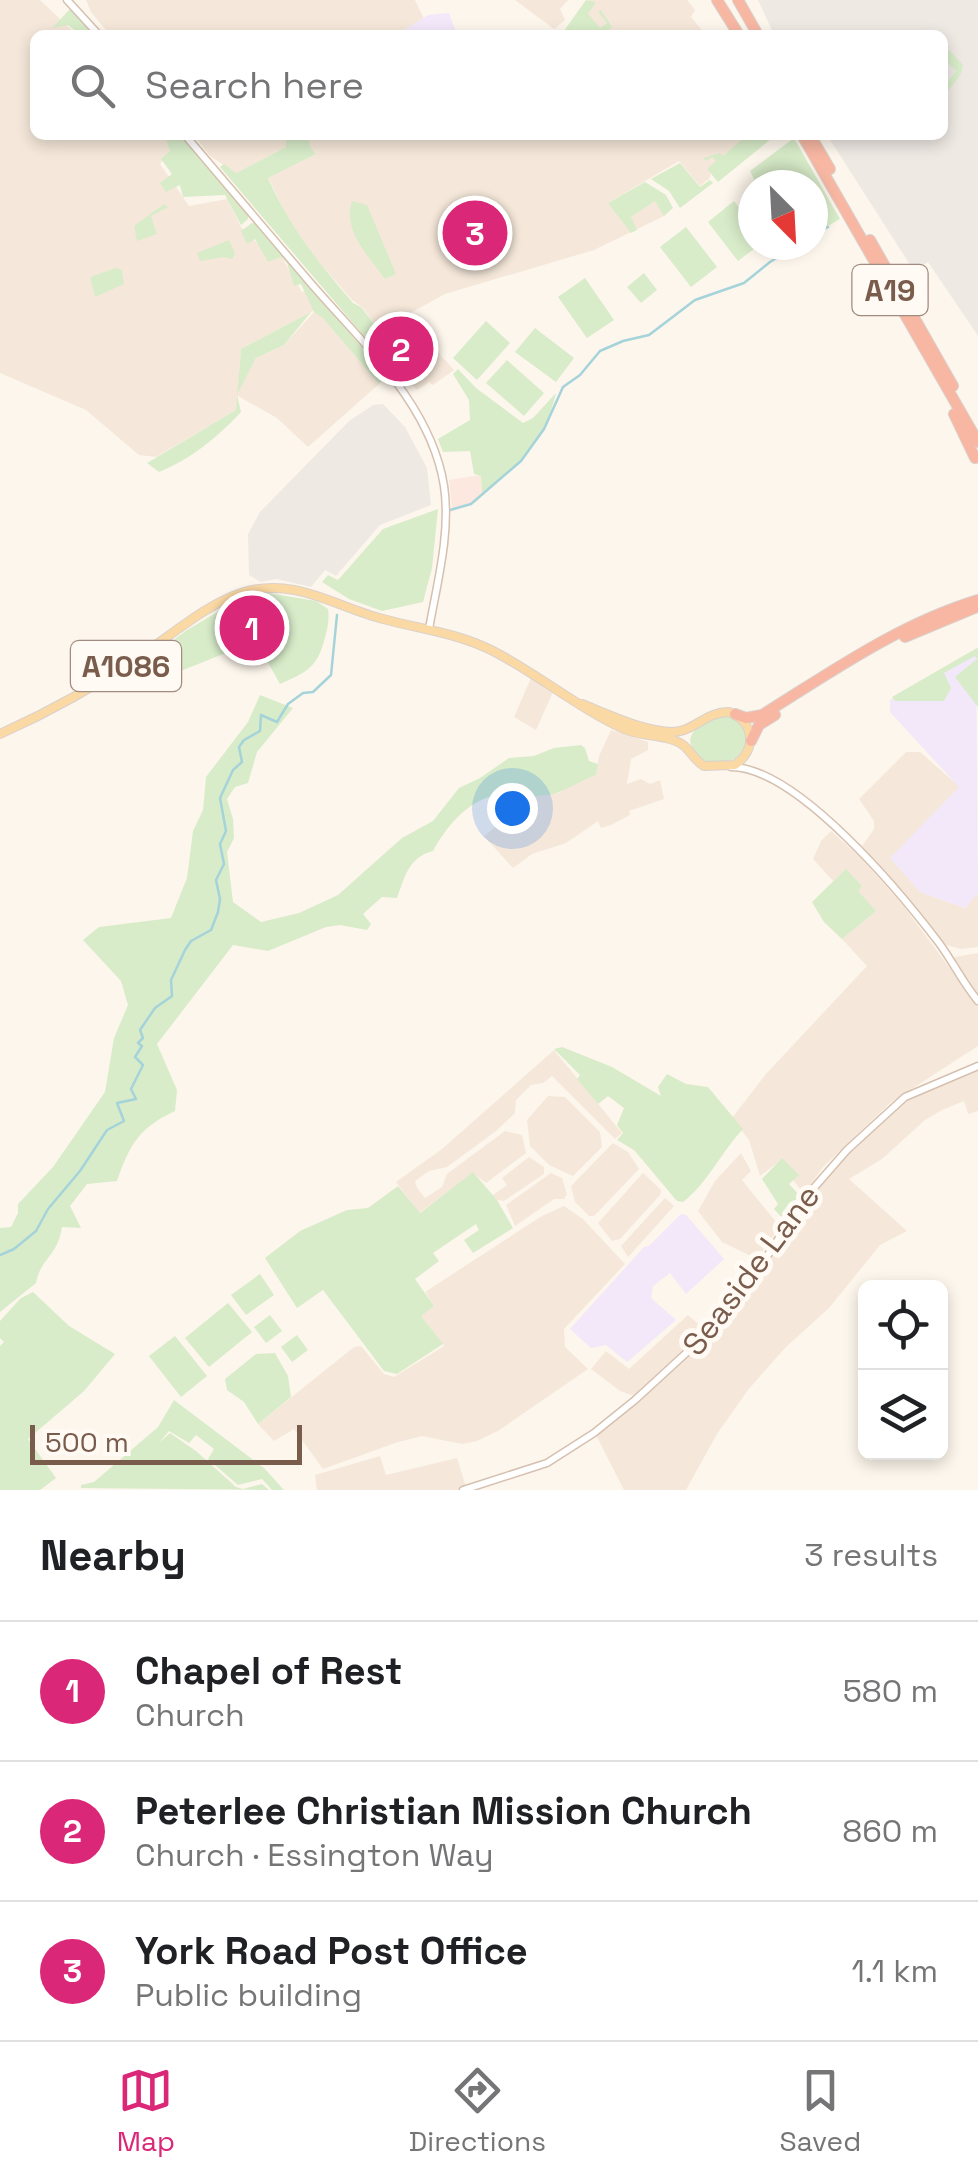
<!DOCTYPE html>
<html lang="en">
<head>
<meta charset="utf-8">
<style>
  :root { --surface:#fff; --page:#f2f2f2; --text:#202124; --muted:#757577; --line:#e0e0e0; --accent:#db2777 }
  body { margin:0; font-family:"Space Grotesk",sans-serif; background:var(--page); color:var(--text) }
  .controls { position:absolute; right:30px; bottom:30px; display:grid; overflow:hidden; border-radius:15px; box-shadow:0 5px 15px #0003 }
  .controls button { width:90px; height:90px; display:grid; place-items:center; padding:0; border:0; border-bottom:2px solid var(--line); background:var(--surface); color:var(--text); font:50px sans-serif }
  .compass { position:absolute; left:738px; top:170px; width:90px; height:90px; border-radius:50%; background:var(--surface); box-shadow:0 5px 15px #0003; rotate:156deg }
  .scale { position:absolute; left:30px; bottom:25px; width:272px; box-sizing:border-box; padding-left:10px; border:5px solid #7a5c4d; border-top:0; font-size:28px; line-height:35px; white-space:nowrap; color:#7a5c4d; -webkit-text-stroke:8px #fffaf3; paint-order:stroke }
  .you { position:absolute; left:512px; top:808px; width:35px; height:35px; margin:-25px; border:8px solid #fff; border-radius:50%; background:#1a73e8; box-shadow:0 0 0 15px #1a73e833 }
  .badge { display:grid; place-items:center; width:65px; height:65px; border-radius:50%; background:var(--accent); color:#fff; font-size:32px; font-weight:700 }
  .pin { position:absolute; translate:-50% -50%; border:5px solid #fff; box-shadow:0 2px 10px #0006 }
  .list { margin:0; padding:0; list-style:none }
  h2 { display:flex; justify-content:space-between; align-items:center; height:130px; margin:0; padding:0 40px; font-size:42px }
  h2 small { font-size:32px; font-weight:400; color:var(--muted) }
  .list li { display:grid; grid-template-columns:65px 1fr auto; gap:30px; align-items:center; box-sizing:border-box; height:140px; padding:0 40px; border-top:2px solid var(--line) }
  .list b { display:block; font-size:38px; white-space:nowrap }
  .list p { margin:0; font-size:32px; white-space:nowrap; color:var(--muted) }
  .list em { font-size:32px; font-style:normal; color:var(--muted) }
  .icon { flex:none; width:55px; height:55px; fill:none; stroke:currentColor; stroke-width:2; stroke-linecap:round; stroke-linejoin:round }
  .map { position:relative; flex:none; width:978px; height:1490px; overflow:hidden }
  .search { position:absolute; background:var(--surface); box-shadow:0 5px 15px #0003; left:30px; right:30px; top:30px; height:110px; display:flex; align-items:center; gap:25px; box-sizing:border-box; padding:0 35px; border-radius:15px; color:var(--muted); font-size:38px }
  .sheet { height:550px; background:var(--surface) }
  nav { display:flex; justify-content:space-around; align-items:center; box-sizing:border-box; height:140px; border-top:2px solid var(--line); background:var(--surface); font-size:28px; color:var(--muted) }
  nav a { display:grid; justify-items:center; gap:5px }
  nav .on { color:var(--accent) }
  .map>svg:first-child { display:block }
  .residential { fill:#f5e8da }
  .commercial { fill:#fde8e0 }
  .industrial { fill:#efe9e4 }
  .education { fill:#f3e8fa }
  .green { fill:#d8ecc9 }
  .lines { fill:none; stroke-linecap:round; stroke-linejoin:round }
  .stream { stroke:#a5d3da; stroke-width:2.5 }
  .secondary-casing { stroke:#d6c0b0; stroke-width:9 }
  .primary-casing { stroke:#dad1cd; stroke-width:10 }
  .highway-casing { stroke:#dad1cd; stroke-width:12 }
  .secondary { stroke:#fff; stroke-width:6 }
  .primary { stroke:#fbd9a5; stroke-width:8 }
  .highway { stroke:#f7b7a3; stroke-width:10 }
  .labels { text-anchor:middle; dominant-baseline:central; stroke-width:10; stroke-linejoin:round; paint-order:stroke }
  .shield { fill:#fffaf3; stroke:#a28b7f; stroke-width:2.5 }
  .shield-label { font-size:30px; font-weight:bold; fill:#7a5c4d }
  .street-label { font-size:32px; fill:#7a5c4d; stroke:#fffaf3 }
</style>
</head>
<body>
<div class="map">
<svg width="978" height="1490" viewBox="0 0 978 1490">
  <rect width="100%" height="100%" fill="#fdf6ec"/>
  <g class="residential">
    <polygon points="0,0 40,0 77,35 35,35 35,135 163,135 174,148 160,164 189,206 227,199 241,227 262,248 268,262 281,256 302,292 306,290 315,310 241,349 238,392 256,358 284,345 314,312 323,317 379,384 308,447 277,418 238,396 236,410 156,457 139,455 86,410 0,373"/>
    <polygon points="86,0 415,0 424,19 396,35 110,35 91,12"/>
    <polygon points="515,0 568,0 560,9 565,20 554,29"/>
    <polygon points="589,0 687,0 695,10 691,17 706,35 601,35 584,11"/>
    <polygon points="194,135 286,135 286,147 236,173 210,156"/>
    <polygon points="308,135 747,135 749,137 711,167 710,178 700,186 679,161 608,203 625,221 656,200 664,216 594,250 445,294 379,330 362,307 352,300 313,255 288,219 268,177 316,154 310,147"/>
    <polygon points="431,345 454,370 433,385 429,382 417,390 398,371"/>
    <polygon points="531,678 553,692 536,730 514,717"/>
    <polygon points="611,730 648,742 648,750 631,759 627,784 641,779 650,784 660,780 664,799 629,811 630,815 611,825 601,828 598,821 566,843 532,854 513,868 484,836 508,816 504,810 540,795 559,793 572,784 596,775 599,756"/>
    <polygon points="906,752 920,752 960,787 891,858 920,892 965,908 978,893 978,947 961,949 946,945 862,846 874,829 874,821 859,799"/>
    <polygon points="831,831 858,855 902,904 978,1006 978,1046 890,1103 823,1167 804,1194 793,1180 798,1175 782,1159 760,1176 749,1140 732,1118 766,1074 867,966 842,939 876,911 857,891 862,886 846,870 834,882 813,859 821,841"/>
    <polygon points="978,953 978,996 953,963 955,957"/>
    <polygon points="554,1050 622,1133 615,1139 552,1076 543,1083 531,1085 516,1100 515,1113 496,1131 447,1167 429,1171 415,1181 417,1188 425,1198 442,1187 447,1174 505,1131 522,1135 526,1153 486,1183 473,1173 419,1213 396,1182 442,1149"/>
    <polygon points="978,1066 978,1111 968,1114 964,1101 942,1110 925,1120 882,1159 849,1179 907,1231 880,1245 829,1308 785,1348 748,1390 717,1434 686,1490 624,1490 596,1435 638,1402 634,1396 620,1391 591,1369 606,1351 629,1369 688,1315 709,1333 823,1174 898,1102"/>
    <polygon points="548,1096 565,1097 600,1132 602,1147 573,1176 549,1165 530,1146 527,1120"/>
    <polygon points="613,1143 628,1152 639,1169 594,1216 589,1216 575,1202 571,1186"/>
    <polygon points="741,1153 751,1171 742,1180 780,1227 757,1259 722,1242 698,1211 715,1181"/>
    <polygon points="529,1157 544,1167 544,1174 504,1201 497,1200 493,1195 507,1185 502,1178"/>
    <polygon points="551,1173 562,1178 567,1194 564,1199 554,1199 515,1226 506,1205"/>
    <polygon points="643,1173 661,1190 660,1195 620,1239 612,1241 598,1223"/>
    <polygon points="665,1198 674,1206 628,1257 621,1246"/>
    <polygon points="564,1206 583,1219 625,1264 564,1329 565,1347 588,1369 498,1431 477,1441 462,1444 422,1436 398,1442 323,1469 294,1429 274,1441 258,1424 354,1347 361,1346 384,1374 394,1377 444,1346 420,1315 434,1306 425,1292 542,1216"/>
    <polygon points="380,1456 386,1475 457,1458 467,1490 317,1490 315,1475"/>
  </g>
  <polygon class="commercial" points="481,475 482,493 470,505 452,509 449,480"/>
  <g class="industrial">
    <polygon points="758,0 978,0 978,336 928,262 914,271 827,135 943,135 943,35 774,35"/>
    <polygon points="383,404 405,427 427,468 431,505 380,525 336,576 325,570 311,587 276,579 261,582 249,575 248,534 260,512 349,421 373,405"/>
  </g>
  <g class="education">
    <polygon points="449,13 457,35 396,35 428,15"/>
    <polygon points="976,654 978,893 965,908 920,892 890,858 959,787 890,712 890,700"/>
    <polygon points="681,1214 686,1215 724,1259 686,1294 670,1273 653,1286 651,1298 676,1320 627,1362 606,1345 591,1348 570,1329 644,1247 649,1246"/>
  </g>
  <g class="green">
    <polygon points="586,0 596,2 588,14 600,28 607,23 598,12 601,10 612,27 603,35 561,35"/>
    <polygon points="71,8 97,35 81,35 68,25 52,28"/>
    <path d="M943,44L963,65C962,80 947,87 943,100V88L956,71L943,58Z"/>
    <polygon points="165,135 182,135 249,214 248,219 241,225 225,195 183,197 180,185 166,192 160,183 172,174 161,159 170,151"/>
    <path d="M286,135H308L310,147L316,154L268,178C292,231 316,259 353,303L361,307L381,333L375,338L364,336L220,167L224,164L236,173L286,147Z"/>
    <polygon points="747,135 776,135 718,182 707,169 716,161 712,157 706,161 703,158 720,153 723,156"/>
    <polygon points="794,138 840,219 813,235 813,185 757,185 750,171"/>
    <polygon points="680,163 700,187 710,180 713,183 680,208 669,191 651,179"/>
    <polygon points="645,182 666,195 673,208 664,216 655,201 631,217 637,230 631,233 608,203"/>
    <path d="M352,201L367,205L396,274L385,279C369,256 342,231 352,201Z"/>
    <polygon points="734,201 753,226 753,245 759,245 738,261 708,222"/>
    <polygon points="164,204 168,207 151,216 157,234 137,241 134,226"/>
    <polygon points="252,223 256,223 381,370 384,377 379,384 323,318 314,312 301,284 294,286 287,263 281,257 268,262 255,239 247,244 241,231"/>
    <polygon points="686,227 717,267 691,287 660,247"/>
    <polygon points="229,240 235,254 232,259 224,257 200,261 197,253"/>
    <polygon points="116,268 122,270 124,284 95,297 90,277"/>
    <polygon points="644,273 657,290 641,303 627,287"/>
    <polygon points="585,278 614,320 587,338 558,297"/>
    <path d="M311,312L284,345L256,358L237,395L241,412C218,437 191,459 159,472L147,463L236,410L241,349Z"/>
    <polygon points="486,321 510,343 477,380 453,358"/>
    <polygon points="535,328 574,358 556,382 515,352"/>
    <polygon points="507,360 544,393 524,416 486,383"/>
    <path d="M458,369L476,388L523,423L533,418L556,393C546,437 519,467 482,493L481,476L474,474L470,451L443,452L438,439L470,420L469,400L453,374Z"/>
    <polygon points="438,509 432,568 423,602 382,611 349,599 322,582 328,575 338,580 383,529"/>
    <path d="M268,593L316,601L328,609C330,620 327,630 324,641C317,668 305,673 280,684L256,641L148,684L137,667L187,630L238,600L241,602L245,598Z"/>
    <polygon points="977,648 978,649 978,707 955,677 977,659 975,656 944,673 951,688 944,701 895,701 892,697"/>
    <path d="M260,695L293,708L257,752L248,783L235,787L227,799L233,819L234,838L227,852L233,902L261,922L299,913L338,895L402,838L433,821L459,788L480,778L509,758L534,756L554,748L581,745L585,748L589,761L598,764L596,775C578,781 557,798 540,795L504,810L493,796C467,802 446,827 433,851C409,857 405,876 397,898L382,897L363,914L371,924L367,930L340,925L326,927L268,951L233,945L157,1044L177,1090L175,1111C139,1128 130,1144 117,1181L87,1184L70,1206L81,1228L62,1227C57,1258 41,1257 36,1283L0,1312V1228L11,1227L18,1213V1204L53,1167L105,1092L114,1038L128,1005L121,981L83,940L99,927L171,918L187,878L193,831L203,810L206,777L248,722Z"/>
    <path d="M719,716C739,716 745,726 748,744C735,763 727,764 704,763C678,738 692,728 719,716Z"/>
    <polygon points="846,869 862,886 858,891 876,911 842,939 824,922 812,902"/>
    <path d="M562,1047L612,1067L661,1096L658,1087L667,1074L686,1084L708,1087L743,1129C721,1152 708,1183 683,1202L677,1201L634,1150L617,1140L623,1133L617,1125L624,1108L608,1096L598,1104L577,1079L580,1075L554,1049Z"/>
    <polygon points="782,1158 799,1175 789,1184 801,1197 783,1219 774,1209 778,1204 762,1179"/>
    <polygon points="473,1172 497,1200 513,1228 473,1253 464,1240 479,1230 476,1224 433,1253 439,1261 415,1279 434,1306 421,1316 443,1344 397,1374 384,1371 323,1290 297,1308 265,1258 300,1231 347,1210 368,1208 398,1186 420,1213"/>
    <polygon points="260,1274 274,1295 246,1315 231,1295"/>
    <polygon points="33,1292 69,1326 115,1354 84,1391 28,1439 56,1478 40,1490 0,1490 0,1346 4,1342 0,1338 0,1321 21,1298"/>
    <polygon points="228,1303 252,1332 209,1367 185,1338"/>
    <polygon points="270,1315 282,1331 266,1343 254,1327"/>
    <polygon points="297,1335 308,1350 292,1362 281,1347"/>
    <polygon points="175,1336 207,1376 181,1397 149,1356"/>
    <polygon points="275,1353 288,1376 291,1397 258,1424 244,1402 227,1390 225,1379 256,1354"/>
    <polygon points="174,1400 264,1468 284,1490 272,1490 262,1479 238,1485 208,1459 214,1449 196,1435 189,1443 169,1431 159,1443 170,1433 196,1451 236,1487 243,1489 262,1484 269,1490 81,1488 81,1485 94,1482 158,1427"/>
  </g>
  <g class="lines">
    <g class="stream">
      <polyline points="813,235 828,227"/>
      <polyline points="450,510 471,504 521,461 544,429 563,387 580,375 600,351 623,341 649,335 695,300 744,283 770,262 798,245"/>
      <polyline points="0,1255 14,1249 36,1231 48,1209 80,1171 107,1130 124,1121 117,1103 136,1099 131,1089 143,1065 135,1057 142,1046 138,1043 143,1038 140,1030 155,1008 172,996 171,980 185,950 191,941 211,930 218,912 220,899 216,880 224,864 220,844 226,831 220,798 233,770 242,762 239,747 244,740 260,731 261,715 277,722 288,704 303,693 313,692 331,675 337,615"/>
    </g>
    <defs>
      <g id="secondary">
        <polyline points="67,0 99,35"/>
        <path d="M185,135C226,183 267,232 308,280C360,341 431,403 444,486C451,533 437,583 429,629"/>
        <path d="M731,767C797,767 901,893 939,943C953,962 963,983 978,1001"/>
        <polyline points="463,1490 547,1463 594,1433 635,1400 708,1333 760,1267 805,1198 847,1150 905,1097 978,1066"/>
      </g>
      <path id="primary" d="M0,734C49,712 96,686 140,656C172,635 206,604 244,592C295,577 336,607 383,619C420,629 458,633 493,651C538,674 578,708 624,729C641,737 668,734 683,745C691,751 694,760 704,766L735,765C757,750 755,722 729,712C710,712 700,724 684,730C659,739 607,714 582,704"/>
      <g id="highway">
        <polyline points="717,0 739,35"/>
        <polyline points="738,0 758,35"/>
        <polyline points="802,135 978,442"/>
        <polyline points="810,135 830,169"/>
        <polyline points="870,240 953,386"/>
        <polyline points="954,414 975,458"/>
        <polyline points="905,637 977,607"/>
        <path d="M735,714L746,718L762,715C831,672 899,624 978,600"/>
        <polyline points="751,741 759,725 775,715"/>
      </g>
    </defs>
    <use href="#secondary" class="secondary-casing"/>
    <use href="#primary" class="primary-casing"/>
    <use href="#highway" class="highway-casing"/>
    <use href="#secondary" class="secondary"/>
    <use href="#primary" class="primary"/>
    <use href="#highway" class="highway"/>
  </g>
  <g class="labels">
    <g class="shield">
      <rect x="852.5" y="265" width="75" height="50" rx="8"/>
      <rect x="71" y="641" width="110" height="50" rx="8"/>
    </g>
    <g class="shield-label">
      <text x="890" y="290">A19</text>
      <text x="126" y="666">A1086</text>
    </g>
    <g class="street-label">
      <text transform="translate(751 1270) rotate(-53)">Seaside Lane</text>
    </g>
  </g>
</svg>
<div class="controls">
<button><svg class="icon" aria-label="locate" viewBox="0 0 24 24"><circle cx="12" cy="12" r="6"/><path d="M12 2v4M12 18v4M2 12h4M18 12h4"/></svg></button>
<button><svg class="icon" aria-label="layers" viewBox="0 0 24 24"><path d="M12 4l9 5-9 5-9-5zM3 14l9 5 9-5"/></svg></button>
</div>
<svg class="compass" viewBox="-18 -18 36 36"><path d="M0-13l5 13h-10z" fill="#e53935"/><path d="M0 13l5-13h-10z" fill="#757577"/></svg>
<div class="scale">500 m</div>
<div class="you"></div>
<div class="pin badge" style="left:252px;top:628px">1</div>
<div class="pin badge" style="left:401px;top:349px">2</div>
<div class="pin badge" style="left:475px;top:233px">3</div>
<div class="search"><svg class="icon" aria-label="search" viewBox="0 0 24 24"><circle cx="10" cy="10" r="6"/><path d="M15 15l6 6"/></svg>Search here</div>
</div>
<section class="sheet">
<h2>Nearby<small>3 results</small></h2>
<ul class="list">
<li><span class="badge">1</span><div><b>Chapel of Rest</b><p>Church</p></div><em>580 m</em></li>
<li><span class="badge">2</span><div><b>Peterlee Christian Mission Church</b><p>Church · Essington Way</p></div><em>860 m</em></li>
<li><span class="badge">3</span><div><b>York Road Post Office</b><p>Public building</p></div><em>1.1 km</em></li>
</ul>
</section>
<nav>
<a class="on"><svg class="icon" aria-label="map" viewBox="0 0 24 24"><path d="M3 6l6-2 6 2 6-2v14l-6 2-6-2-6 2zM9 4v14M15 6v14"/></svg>Map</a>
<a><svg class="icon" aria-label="directions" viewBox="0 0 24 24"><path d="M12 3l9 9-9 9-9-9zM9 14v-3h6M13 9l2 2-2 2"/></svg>Directions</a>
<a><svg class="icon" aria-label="saved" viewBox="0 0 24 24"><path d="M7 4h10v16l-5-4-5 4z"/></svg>Saved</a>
</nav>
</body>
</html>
